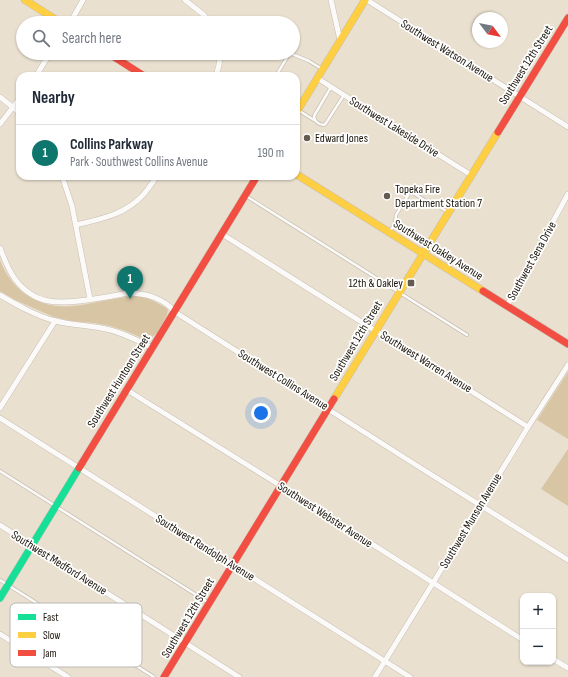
<!DOCTYPE html>
<html lang="en">
<head>
<meta charset="utf-8">
<style>
  :root { --surface:#fff; --page:#f6f6f7; --text:#1f2937; --muted:#747a83; --line:#e0e1e3; --accent:#0f766e }
  body { margin:0; font-family:"Sofia Sans Condensed",sans-serif; background:var(--page); color:var(--text) }
  .controls { position:absolute; right:12px; bottom:12px; display:grid; overflow:hidden; border-radius:8px; box-shadow:0 1px 3px #0004 }
  .controls button { width:36px; height:36px; display:grid; place-items:center; padding:0; border:0; border-bottom:1px solid var(--line); background:var(--surface); color:var(--text); font:20px sans-serif }
  .compass { position:absolute; left:472px; top:12px; width:36px; height:36px; border-radius:50%; background:var(--surface); box-shadow:0 1px 3px #0004; rotate:122deg }
  .you { position:absolute; left:261px; top:413px; width:14px; height:14px; margin:-10px; border:3px solid #fff; border-radius:50%; background:#1a73e8; box-shadow:0 0 0 6px #1a73e833 }
  .badge { display:grid; place-items:center; width:26px; height:26px; border-radius:50%; background:var(--accent); color:#fff; font-size:13px; font-weight:700 }
  .pin { position:absolute; translate:-50% -33px; filter:drop-shadow(0 1px 2px #0008) }
  .pin::after { content:''; position:absolute; top:21px; width:14px; height:12px; background:inherit; clip-path:polygon(0 0,100% 0,50% 100%) }
  .list { margin:0; padding:0; list-style:none }
  h2 { display:flex; justify-content:space-between; align-items:center; height:52px; margin:0; padding:0 16px; font-size:17px }
  h2 small { font-size:13px; font-weight:400; color:var(--muted) }
  .list li { display:grid; grid-template-columns:26px 1fr auto; gap:12px; align-items:center; box-sizing:border-box; height:56px; padding:0 16px; border-top:1px solid var(--line) }
  .list b { display:block; font-size:15px; white-space:nowrap }
  .list p { margin:0; font-size:13px; white-space:nowrap; color:var(--muted) }
  .list em { font-size:13px; font-style:normal; color:var(--muted) }
  .icon { flex:none; width:22px; height:22px; fill:none; stroke:currentColor; stroke-width:2; stroke-linecap:round; stroke-linejoin:round }
  .map { position:relative; flex:none; width:568px; height:677px; overflow:hidden }
  .search { position:absolute; background:var(--surface); box-shadow:0 1px 3px #0004; left:16px; top:16px; width:284px; height:44px; display:flex; align-items:center; gap:10px; box-sizing:border-box; padding:0 14px; border-radius:22px; color:var(--muted); font-size:15px }
  .panel { position:absolute; background:var(--surface); box-shadow:0 1px 3px #0004; left:16px; top:72px; width:284px; height:108px; border-radius:12px }
  .map>svg:first-child { display:block }
  .green { fill:#d8c5a4 }
  .lines { fill:none; stroke-linecap:round; stroke-linejoin:round }
  .lane-casing { stroke:#c6bfb3; stroke-width:4 }
  .street-casing { stroke:#c6bfb3; stroke-width:6 }
  .fast-casing { stroke:#c6bfb3; stroke-width:8 }
  .slow-casing { stroke:#c6bfb3; stroke-width:8 }
  .jam-casing { stroke:#c6bfb3; stroke-width:8 }
  .lane { stroke:#fcfaf8; stroke-width:2.5 }
  .street { stroke:#fcfaf8; stroke-width:5 }
  .fast { stroke:#16e098; stroke-width:7 }
  .slow { stroke:#ffcf43; stroke-width:7 }
  .jam { stroke:#f24e42; stroke-width:7 }
  .poi-dot { fill:#635b4f; stroke:#fff; stroke-width:1.5 }
  .labels { text-anchor:middle; dominant-baseline:central; stroke-width:3.5; stroke-linejoin:round; paint-order:stroke }
  .street-label { font-size:12px; fill:#1a140a; stroke:#fff }
  .poi-label { font-size:12px; fill:#1a140a; stroke:#fff; text-anchor:start }
  .key { fill:#fff; stroke:#bab8b6; stroke-width:1 }
  .key-label { font-size:11px; fill:#1a140a }
</style>
</head>
<body>
<div class="map">
<svg width="568" height="677" viewBox="0 0 568 677">
  <rect width="100%" height="100%" fill="#eae0d0"/>
  <g class="green">
    <path d="M0,260C4,272 14,286 25,294C57,316 85,303 120,298C126,297 132,296 138,296C147,297 158,303 166,308L168,310L167,315L157,333L152,337L146,338H142L126,331L110,326L94,323L71,321L54,317L15,300L0,291Z"/>
    <polygon points="568,372 568,439 537,420"/>
    <polygon points="568,449 568,506 541,489"/>
  </g>
  <g class="lines">
    <defs>
      <g id="lane">
        <polyline points="276,76 289,54 292,54 309,61 322,69"/>
        <path d="M331,87L314,116C314,121 319,125 324,125L326,123L344,95"/>
        <polyline points="298,110 314,120"/>
        <polyline points="246,196 467,335"/>
        <polyline points="390,231 395,224 396,215 410,192 412,192 433,206 439,207 448,212"/>
        <polyline points="0,471 209,603"/>
        <polyline points="0,580 154,677"/>
      </g>
      <g id="street">
        <polyline points="185,0 204,15 210,23"/>
        <polyline points="331,0 340,40"/>
        <polyline points="367,0 568,127"/>
        <polyline points="70,23 83,0"/>
        <polyline points="36,76 50,53"/>
        <polyline points="130,76 134,70"/>
        <polyline points="216,76 219,65 220,53"/>
        <polyline points="317,78 471,175"/>
        <polyline points="0,97 20,113"/>
        <polyline points="0,124 20,98"/>
        <polyline points="62,176 72,206 90,299"/>
        <path d="M76,225C100,219 124,215 142,196C148,190 152,183 157,176"/>
        <polyline points="222,234 528,427"/>
        <path d="M0,248C4,258 8,270 15,279C34,305 58,304 87,300C101,298 114,296 127,293C145,293 163,298 175,312L416,465L568,560"/>
        <path d="M0,295C17,305 36,316 56,321C70,325 86,325 101,328C120,331 136,340 153,348"/>
        <polyline points="507,306 568,194"/>
        <polyline points="127,390 281,486 523,640"/>
        <polyline points="0,408 55,321"/>
        <polyline points="0,418 410,677"/>
        <polyline points="0,525 239,677"/>
        <polyline points="0,634 68,677"/>
        <polyline points="553,659 568,668"/>
        <polyline points="375,677 433,583 528,427 568,365"/>
      </g>
      <polyline id="fast" points="0,598 79,468"/>
      <g id="slow">
        <polyline points="25,0 61,23"/>
        <polyline points="296,113 365,0"/>
        <polyline points="296,174 483,291"/>
        <polyline points="334,399 498,132"/>
      </g>
      <g id="jam">
        <polyline points="108,53 144,76"/>
        <polyline points="498,132 568,18"/>
        <polyline points="483,291 568,344"/>
        <polyline points="79,468 257,176"/>
        <polyline points="164,677 334,399"/>
      </g>
    </defs>
    <use href="#lane" class="lane-casing"/>
    <use href="#street" class="street-casing"/>
    <use href="#fast" class="fast-casing"/>
    <use href="#slow" class="slow-casing"/>
    <use href="#jam" class="jam-casing"/>
    <use href="#lane" class="lane"/>
    <use href="#street" class="street"/>
    <use href="#fast" class="fast"/>
    <use href="#slow" class="slow"/>
    <use href="#jam" class="jam"/>
  </g>
  <g class="poi-dot">
    <circle cx="307" cy="138" r="4"/>
    <circle cx="387" cy="196" r="4"/>
    <rect x="407" y="279" width="8" height="8" rx="2"/>
  </g>
  <g class="labels">
    <g class="street-label">
      <text transform="translate(447 51) rotate(32)">Southwest Watson Avenue</text>
      <text transform="translate(526 65) rotate(-58)">Southwest 12th Street</text>
      <text transform="translate(394 127) rotate(32)">Southwest Lakeside Drive</text>
      <text transform="translate(438 250) rotate(32)">Southwest Oakley Avenue</text>
      <text transform="translate(532 261) rotate(-61)">Southwest Sena Drive</text>
      <text transform="translate(356 341) rotate(-59)">Southwest 12th Street</text>
      <text transform="translate(426 362) rotate(32)">Southwest Warren Avenue</text>
      <text transform="translate(283 380) rotate(32)">Southwest Collins Avenue</text>
      <text transform="translate(119 381) rotate(-58)">Southwest Huntoon Street</text>
      <text transform="translate(325 515) rotate(33)">Southwest Webster Avenue</text>
      <text transform="translate(471 521) rotate(-59)">Southwest Munson Avenue</text>
      <text transform="translate(205 548) rotate(32)">Southwest Randolph Avenue</text>
      <text transform="translate(59 563) rotate(32)">Southwest Medford Avenue</text>
      <text transform="translate(188 618) rotate(-59)">Southwest 12th Street</text>
    </g>
    <g class="poi-label">
      <text x="315" y="138">Edward Jones</text>
      <text x="395" y="189">Topeka Fire<tspan x="395" dy="14">Department Station 7</tspan></text>
      <text x="403" y="283" text-anchor="end">12th &amp; Oakley</text>
    </g>
  </g>
  <rect x="10" y="603" width="132" height="64" rx="6" class="key"/>
  <rect x="18" y="614" width="18" height="6" fill="#16e098"/>
  <rect x="18" y="632" width="18" height="6" fill="#ffcf43"/>
  <rect x="18" y="650" width="18" height="6" fill="#f24e42"/>
  <g class="key-label">
    <text x="43" y="621">Fast</text>
    <text x="43" y="639">Slow</text>
    <text x="43" y="657">Jam</text>
  </g>
</svg>
<div class="controls">
<button>+</button>
<button>−</button>
</div>
<svg class="compass" viewBox="-18 -18 36 36"><path d="M0-13l5 13h-10z" fill="#e53935"/><path d="M0 13l5-13h-10z" fill="#747a83"/></svg>
<div class="you"></div>
<div class="pin badge" style="left:130px;top:299px">1</div>
<div class="search"><svg class="icon" aria-label="search" viewBox="0 0 24 24"><circle cx="10" cy="10" r="6"/><path d="M15 15l6 6"/></svg>Search here</div>
<section class="panel">
<h2>Nearby<small></small></h2>
<ul class="list">
<li><span class="badge">1</span><div><b>Collins Parkway</b><p>Park · Southwest Collins Avenue</p></div><em>190 m</em></li>
</ul>
</section>
</div>
</body>
</html>
